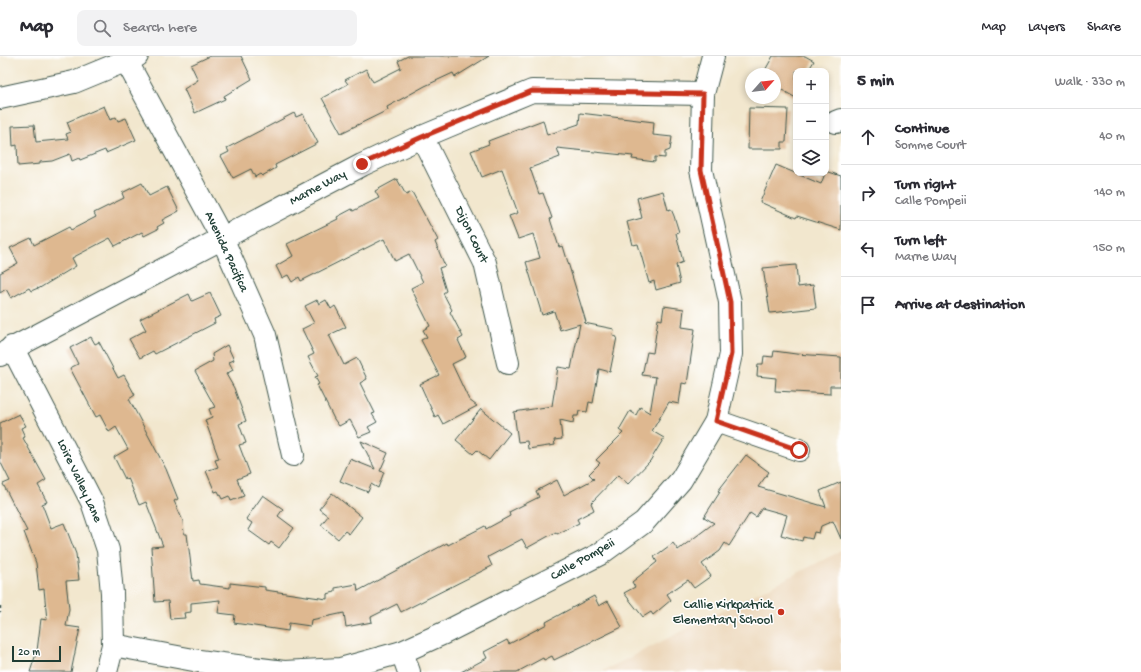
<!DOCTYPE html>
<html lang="en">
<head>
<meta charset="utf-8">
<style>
  :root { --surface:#fff; --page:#f2f2f3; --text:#2b2b33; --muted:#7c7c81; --line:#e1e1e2 }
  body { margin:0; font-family:"Gochi Hand",sans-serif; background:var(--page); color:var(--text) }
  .controls { position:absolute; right:12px; top:12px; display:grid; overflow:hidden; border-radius:8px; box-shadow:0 2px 6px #0003 }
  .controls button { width:36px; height:36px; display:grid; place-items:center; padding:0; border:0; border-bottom:1px solid var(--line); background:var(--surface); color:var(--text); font:20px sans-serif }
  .compass { position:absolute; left:745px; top:12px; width:36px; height:36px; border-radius:50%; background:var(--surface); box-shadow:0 2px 6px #0003; rotate:63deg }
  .scale { position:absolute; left:12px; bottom:10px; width:49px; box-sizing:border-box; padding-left:4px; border:2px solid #1f3d34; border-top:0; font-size:11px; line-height:14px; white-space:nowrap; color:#1f3d34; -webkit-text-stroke:3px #fff; paint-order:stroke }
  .stop { position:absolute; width:12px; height:12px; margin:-9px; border:3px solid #c8321e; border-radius:50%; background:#fff }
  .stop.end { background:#c8321e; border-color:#fff; box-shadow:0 1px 4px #0008 }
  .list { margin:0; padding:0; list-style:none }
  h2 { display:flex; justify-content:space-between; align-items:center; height:52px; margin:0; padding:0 16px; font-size:17px }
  h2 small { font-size:13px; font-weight:400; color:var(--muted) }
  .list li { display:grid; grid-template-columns:26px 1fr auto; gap:12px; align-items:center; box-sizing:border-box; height:56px; padding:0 16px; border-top:1px solid var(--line) }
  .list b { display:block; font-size:15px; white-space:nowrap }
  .list p { margin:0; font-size:13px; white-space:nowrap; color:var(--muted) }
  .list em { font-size:13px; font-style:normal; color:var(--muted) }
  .icon { flex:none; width:22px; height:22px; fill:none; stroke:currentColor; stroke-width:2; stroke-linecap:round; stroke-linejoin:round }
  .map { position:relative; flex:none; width:841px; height:616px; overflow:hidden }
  header { display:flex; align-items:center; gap:24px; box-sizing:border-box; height:56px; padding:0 20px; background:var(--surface); border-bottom:1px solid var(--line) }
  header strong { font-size:19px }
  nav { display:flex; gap:22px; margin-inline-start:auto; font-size:14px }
  .search { width:280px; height:36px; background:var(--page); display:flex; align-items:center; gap:10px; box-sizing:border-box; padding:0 14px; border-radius:8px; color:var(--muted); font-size:15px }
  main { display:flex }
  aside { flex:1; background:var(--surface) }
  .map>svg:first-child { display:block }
  .built { fill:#ecd7ba }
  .building { fill:#deb890 }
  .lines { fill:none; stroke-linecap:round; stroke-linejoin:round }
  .minor-casing { stroke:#3f564b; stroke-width:24 }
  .path { stroke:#3f564b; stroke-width:2.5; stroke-dasharray:3 3; stroke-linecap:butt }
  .minor { stroke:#fff; stroke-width:22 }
  .route { stroke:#c8321e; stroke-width:5 }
  .poi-dot { fill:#c8321e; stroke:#fff; stroke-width:1.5 }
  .labels { text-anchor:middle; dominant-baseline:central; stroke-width:3; stroke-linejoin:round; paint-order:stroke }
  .street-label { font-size:13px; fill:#1f3d34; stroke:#fff }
  .poi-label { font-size:13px; fill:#1f3d34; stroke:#fff; text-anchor:end }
</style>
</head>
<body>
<header>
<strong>Map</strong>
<div class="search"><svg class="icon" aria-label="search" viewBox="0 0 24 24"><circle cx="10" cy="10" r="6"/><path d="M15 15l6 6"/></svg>Search here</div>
<nav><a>Map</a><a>Layers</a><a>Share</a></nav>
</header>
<main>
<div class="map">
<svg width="841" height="616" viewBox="0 0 841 616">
  <rect width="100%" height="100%" fill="#fff"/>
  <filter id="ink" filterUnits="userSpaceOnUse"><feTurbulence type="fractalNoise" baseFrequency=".025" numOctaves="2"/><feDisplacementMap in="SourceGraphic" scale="8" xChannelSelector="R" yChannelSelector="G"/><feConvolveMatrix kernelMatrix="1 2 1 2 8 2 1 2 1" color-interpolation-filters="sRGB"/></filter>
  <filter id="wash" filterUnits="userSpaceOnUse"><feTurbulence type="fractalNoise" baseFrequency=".012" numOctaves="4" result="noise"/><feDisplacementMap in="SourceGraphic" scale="16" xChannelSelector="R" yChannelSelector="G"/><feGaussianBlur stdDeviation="0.9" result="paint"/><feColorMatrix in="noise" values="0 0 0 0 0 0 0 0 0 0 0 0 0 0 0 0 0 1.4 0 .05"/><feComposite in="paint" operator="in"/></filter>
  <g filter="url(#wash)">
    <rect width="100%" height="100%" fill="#f2e7ce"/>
    <polygon class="built" points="841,495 841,616 601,616"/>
    <g id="blocks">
      <g class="building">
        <polygon points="210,0 241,0 252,23 224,40 225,43 195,57 184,33 198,24 191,9"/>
        <polygon points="408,0 489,0 455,21 453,17 425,30 387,51 388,54 341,77 322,42 348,28 345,24 366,13 373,26 401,12 398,5"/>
        <polygon points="773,0 805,0 814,5 808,15 796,15 796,42 775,30 775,18 763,18"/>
        <polygon points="104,50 110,64 116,61 118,65 126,62 136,84 106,97 105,94 80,104 79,102 72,105 70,98 52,105 40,106 40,108 18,110 17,89 13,90 12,70 34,69 36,86 68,83 66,78 71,76 67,66"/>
        <polygon points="749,52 788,53 786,86 782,86 782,93 748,93"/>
        <polygon points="294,57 296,61 303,58 318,87 275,109 276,112 262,120 260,118 255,121 251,113 233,122 221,100 229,96 227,92"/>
        <polygon points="580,57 654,66 653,79 672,81 670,94 665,96 665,102 655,101 655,106 632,103 633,100 557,92 560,101 530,112 539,138 543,137 552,162 550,163 559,191 563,190 586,266 584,267 614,273 613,280 617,281 610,316 599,313 593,347 589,346 587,356 579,355 578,360 574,360 573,367 560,364 562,383 554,384 555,389 528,393 527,385 518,386 514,356 552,350 558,311 571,313 580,268 560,274 554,255 542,259 526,206 540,202 533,178 518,183 509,160 518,157 502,113 482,121 471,95 489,88 488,85 543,64 547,79 579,68"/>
        <polygon points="776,109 821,128 826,115 841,120 841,174 797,160 796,162 760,146"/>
        <polygon points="397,123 406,139 412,136 438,184 435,186 445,210 439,212 446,235 443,237 452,254 450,256 463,281 458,284 466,301 452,308 469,344 477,350 443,368 438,359 435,361 420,328 439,319 421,284 427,281 423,274 430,270 411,232 423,226 409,198 395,205 384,183 301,225 299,221 292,226 288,219 282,222 276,210 293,200 287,188 338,163 337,161 352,153 353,155 379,142 375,135"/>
        <polygon points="142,127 149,140 167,131 179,155 162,164 164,167 157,171 158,173 144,180 142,176 115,190 110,182 72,202 76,210 38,233 38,232 31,235 29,232 11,242 6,233 0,237 0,217 18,207 10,192 31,182 34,189 69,171 71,174 96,161 94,157 124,142 122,137"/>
        <polygon points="663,135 668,154 671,153 674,160 679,176 676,177 683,206 676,209 680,227 656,234 654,225 649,227 638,188 633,189 627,166 642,162 637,142"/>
        <polygon points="796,209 798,231 813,229 816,252 770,257 763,212"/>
        <polygon points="210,237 221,260 214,263 215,267 155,298 153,295 140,302 129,283 146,274 140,263 189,238 192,245"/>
        <polygon points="317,244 319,248 326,244 331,253 335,250 346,271 329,279 344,309 357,302 367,323 360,327 375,357 372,358 377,366 368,371 371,376 359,381 350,364 339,370 334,363 317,329 319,328 315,321 318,320 308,301 314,298 302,273 314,267 305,250"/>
        <polygon points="664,250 684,253 682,271 695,273 687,328 682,327 679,348 669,346 652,375 664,382 650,405 628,428 618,419 591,447 594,454 577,463 579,467 557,478 556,476 527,492 522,483 488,501 492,510 401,556 397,548 371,561 372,566 346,571 344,557 311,564 310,570 289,567 288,575 234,567 235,559 218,557 220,544 191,547 191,556 184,557 185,562 170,563 168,545 155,546 151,491 163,490 146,446 139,449 128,422 125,423 114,401 128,393 116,371 109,376 100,359 96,361 70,312 78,308 70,292 91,281 95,288 99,286 118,322 124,319 135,339 129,343 166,413 178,443 174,445 183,465 184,478 187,478 193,525 199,524 200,528 230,532 230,527 265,531 265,534 327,543 327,538 335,536 335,532 357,528 358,535 447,487 448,489 485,470 486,473 510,460 509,456 539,441 536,435 557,424 564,439 594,423 589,418 600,407 596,404 623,377 619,374 630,355 636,359 640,351 650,357 656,321 642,319 647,296 653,297 658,263 662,264"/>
        <polygon points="227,289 234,304 229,306 233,314 226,318 234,332 246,365 239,368 246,387 239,389 250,418 237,423 244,440 231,445 229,440 222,443 218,435 215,436 206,415 218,411 215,404 219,403 205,364 212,361 209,353 215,351 195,315 213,305 212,298"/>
        <polygon points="774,295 796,298 841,301 841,330 830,330 830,338 775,335 776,322 757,320 758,308 763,308 764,300 773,301"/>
        <polygon points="481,353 510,377 489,404 477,394 473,398 456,384"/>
        <polygon points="19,358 26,370 21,372 25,381 23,382 46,424 38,429 47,446 42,448 51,472 64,467 76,498 79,524 66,525 69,553 66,570 80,572 71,616 30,616 37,595 41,563 47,564 44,533 39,534 36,507 24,476 27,475 3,428 10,425 0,405 0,367"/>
        <polygon points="361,385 388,397 380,415 384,416 378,432 371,428 368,436 340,425 350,403 375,413"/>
        <polygon points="746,399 769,416 758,431 826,451 820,435 841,426 841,483 833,465 821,470 819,477 814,476 812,483 803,481 802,485 781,479 787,459 762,452 756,461 750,457 729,490 725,487 720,495 702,508 711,520 694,532 688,524 667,538 671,544 653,559 651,556 643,561 624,537 635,531 632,526 657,506 654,501 673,487 678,494 714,467 704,461 720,436 718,435"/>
        <polygon points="332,437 362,461 349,478 345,475 338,483 321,469 328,460 319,453"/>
        <polygon points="263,439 283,453 278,460 294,472 279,492 271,486 269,489 248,474 252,467 246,463"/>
        <polygon points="594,540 599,550 608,545 622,571 554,604 552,600 544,604 543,602 517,616 461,616 487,602 484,596 507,584 509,588 547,568 546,566"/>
      </g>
    </g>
  </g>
  <g filter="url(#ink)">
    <use href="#blocks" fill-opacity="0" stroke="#3f564b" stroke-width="1"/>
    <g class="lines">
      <defs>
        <g id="minor">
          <polyline points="127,6 222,182 265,279 293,399"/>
          <polyline points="0,42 74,26 137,0"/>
          <polyline points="836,66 841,64"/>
          <polyline points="422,81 485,207 508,307"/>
          <polyline points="12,291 92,446 108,494 112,537 113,589 106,616"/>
          <polyline points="0,299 362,109 422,81 532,35 703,38"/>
          <polyline points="716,365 799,394"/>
          <polyline points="113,589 199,605 284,616 340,613 402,596 444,577 600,498 644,466 681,424 716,365 731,298 730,246 701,114 703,38 713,0"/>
          <polyline points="402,596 409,616"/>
        </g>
      </defs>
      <use href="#minor" class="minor-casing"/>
      <polyline class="path" points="0,550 0,557"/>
      <use href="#minor" class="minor"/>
    </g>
  </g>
  <g class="lines" filter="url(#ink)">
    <polyline class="route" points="362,108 422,81 532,35 703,38 701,114 730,246 731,298 716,365 799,394"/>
  </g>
  <circle class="poi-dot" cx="781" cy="556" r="4"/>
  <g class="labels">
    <g class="street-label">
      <text transform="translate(318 132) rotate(-28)">Marne Way</text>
      <text transform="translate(471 179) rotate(64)">Dijon Court</text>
      <text transform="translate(226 196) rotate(65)">Avenida Pacifica</text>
      <text transform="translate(79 425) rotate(65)">Loire Valley Lane</text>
      <text transform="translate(583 504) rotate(-30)">Calle Pompeii</text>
    </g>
    <g class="poi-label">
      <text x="773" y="549">Callie Kirkpatrick<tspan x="773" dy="15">Elementary School</tspan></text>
    </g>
  </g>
</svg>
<div class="controls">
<button>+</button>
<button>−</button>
<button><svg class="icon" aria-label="layers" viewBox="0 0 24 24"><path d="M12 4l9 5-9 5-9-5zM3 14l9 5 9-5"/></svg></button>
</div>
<svg class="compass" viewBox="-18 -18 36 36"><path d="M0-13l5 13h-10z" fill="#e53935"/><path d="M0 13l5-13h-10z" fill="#7c7c81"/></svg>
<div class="scale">20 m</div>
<div class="stop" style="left:799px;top:394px"></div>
<div class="stop end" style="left:362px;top:108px"></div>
</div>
<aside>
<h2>5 min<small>Walk · 330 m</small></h2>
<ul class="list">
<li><svg class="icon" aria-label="ahead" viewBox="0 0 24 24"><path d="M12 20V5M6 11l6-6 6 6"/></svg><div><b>Continue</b><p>Somme Court</p></div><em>40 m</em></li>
<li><svg class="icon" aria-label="right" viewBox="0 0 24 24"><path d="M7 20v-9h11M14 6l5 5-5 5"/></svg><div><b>Turn right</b><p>Calle Pompeii</p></div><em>140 m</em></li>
<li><svg class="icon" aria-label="left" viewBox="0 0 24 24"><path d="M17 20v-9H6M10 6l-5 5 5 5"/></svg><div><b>Turn left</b><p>Marne Way</p></div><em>150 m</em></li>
<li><svg class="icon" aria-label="arrive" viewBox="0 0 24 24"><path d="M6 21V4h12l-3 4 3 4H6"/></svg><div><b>Arrive at destination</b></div></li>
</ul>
</aside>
</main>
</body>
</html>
